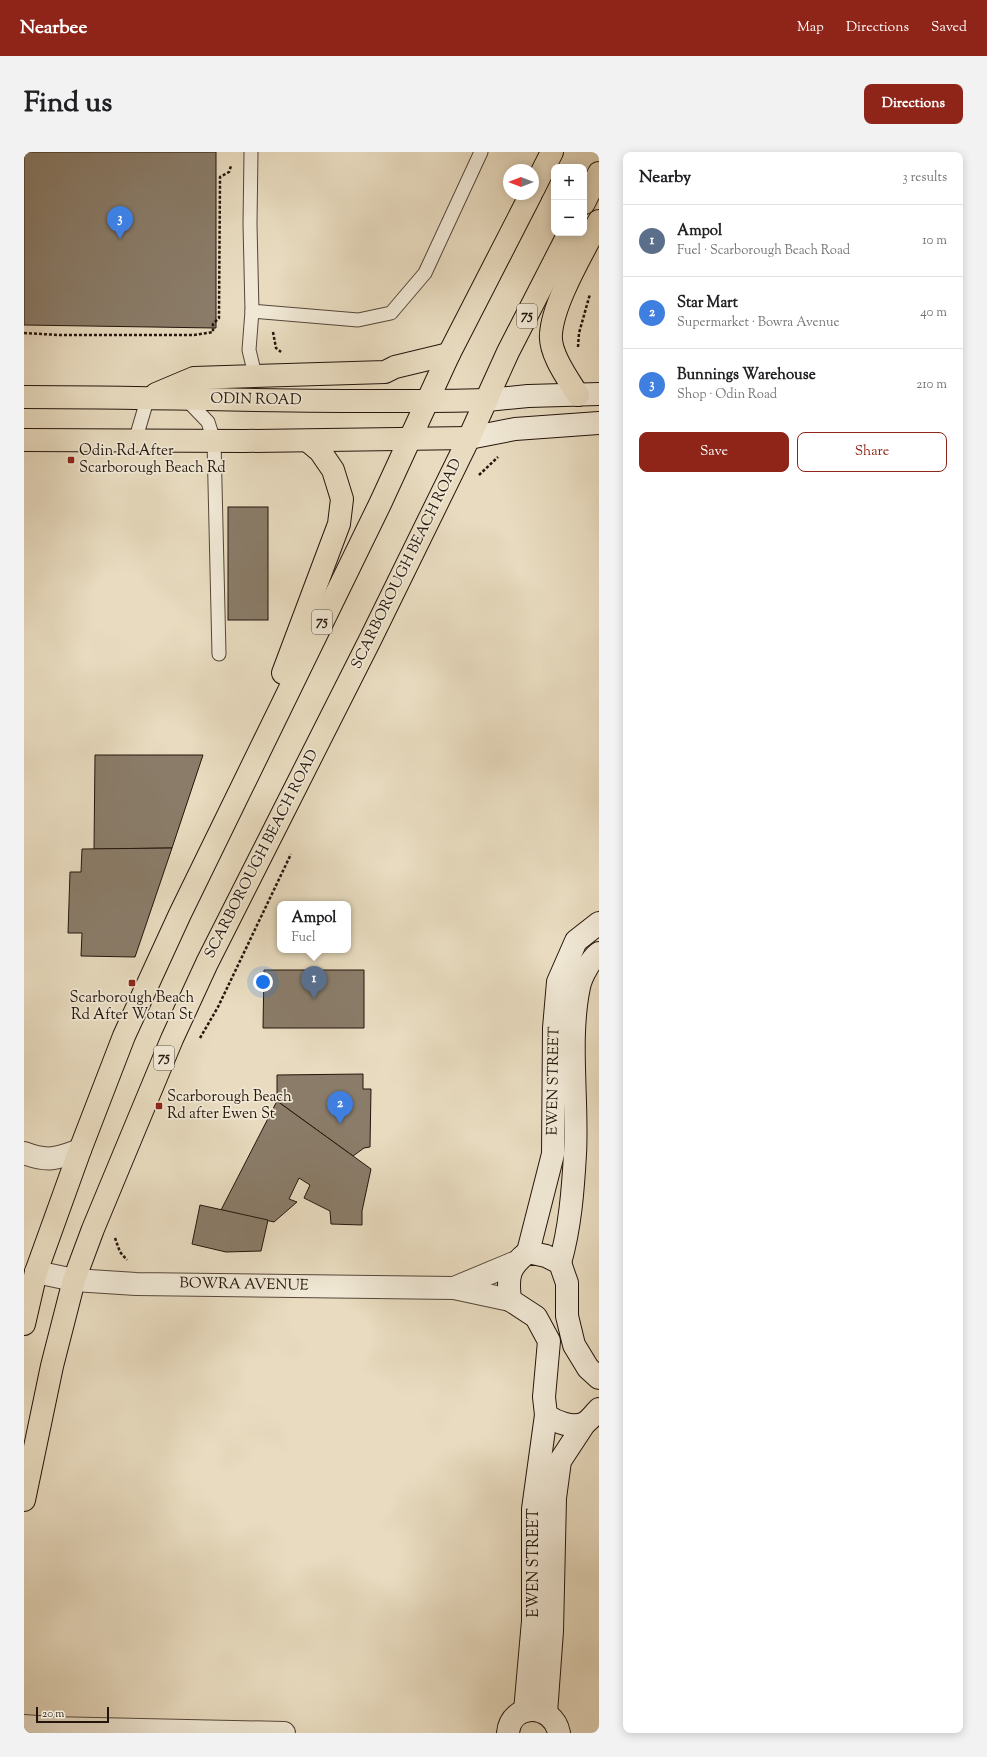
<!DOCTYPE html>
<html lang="en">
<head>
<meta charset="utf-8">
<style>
  :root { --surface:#fff; --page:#f2f2f2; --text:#202124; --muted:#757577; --line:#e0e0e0; --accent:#8f2418 }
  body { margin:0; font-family:"Sorts Mill Goudy",serif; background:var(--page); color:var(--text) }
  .controls { position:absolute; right:12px; top:12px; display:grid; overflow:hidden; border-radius:8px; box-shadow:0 2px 10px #0003 }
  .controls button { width:36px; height:36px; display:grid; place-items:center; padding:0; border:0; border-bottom:1px solid var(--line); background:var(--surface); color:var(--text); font:20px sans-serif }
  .compass { position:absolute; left:479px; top:12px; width:36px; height:36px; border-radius:50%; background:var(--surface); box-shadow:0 2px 10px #0003; rotate:270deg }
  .scale { position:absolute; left:12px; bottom:10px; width:73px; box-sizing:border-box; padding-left:4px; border:2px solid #24150c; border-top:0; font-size:11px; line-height:14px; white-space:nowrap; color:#24150c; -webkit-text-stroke:3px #f0e8d5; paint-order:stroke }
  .you { position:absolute; left:239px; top:830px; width:14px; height:14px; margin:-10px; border:3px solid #fff; border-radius:50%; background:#1a73e8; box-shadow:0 0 0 6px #1a73e833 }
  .badge { display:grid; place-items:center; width:26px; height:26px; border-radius:50%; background:var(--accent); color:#fff; font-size:13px; font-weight:700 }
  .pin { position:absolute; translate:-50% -33px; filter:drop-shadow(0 1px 2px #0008) }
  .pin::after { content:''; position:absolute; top:21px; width:14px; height:12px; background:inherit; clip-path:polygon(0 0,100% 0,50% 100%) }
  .popup { position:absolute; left:253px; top:749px; width:74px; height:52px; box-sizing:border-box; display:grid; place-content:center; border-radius:8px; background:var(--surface); filter:drop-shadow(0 1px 3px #0005); font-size:13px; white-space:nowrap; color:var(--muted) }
  .popup b { font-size:15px; color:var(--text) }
  .popup::after { content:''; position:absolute; left:50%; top:100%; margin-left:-8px; border:8px solid transparent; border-top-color:var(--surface) }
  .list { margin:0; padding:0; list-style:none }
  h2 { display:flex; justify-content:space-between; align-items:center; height:52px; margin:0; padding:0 16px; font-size:17px }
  h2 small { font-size:13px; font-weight:400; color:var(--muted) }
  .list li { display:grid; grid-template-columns:26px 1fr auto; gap:12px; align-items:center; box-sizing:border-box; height:72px; padding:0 16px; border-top:1px solid var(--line) }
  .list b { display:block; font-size:15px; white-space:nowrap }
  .list p { margin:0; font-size:13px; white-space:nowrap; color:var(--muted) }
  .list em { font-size:13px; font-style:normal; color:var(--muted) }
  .actions { display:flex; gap:8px; padding:12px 16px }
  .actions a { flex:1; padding:9px 0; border:1px solid var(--accent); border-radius:8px; text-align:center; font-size:14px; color:var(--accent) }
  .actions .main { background:var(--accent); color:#fff }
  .map { position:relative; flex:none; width:575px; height:1581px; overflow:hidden; border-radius:8px }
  header { display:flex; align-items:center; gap:24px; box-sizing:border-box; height:56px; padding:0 20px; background:var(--accent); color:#fff }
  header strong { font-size:19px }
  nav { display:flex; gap:22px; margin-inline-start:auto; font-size:14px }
  .intro { display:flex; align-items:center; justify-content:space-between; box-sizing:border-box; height:96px; padding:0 24px }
  h1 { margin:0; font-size:28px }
  .button { padding:10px 18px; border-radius:8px; background:var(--accent); color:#fff; font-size:14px; font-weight:700 }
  main { display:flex; gap:24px; padding:0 24px }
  aside { flex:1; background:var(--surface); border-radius:8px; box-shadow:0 2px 10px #0003 }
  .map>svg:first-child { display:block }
  .building { fill:#8a7c69; stroke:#24150c }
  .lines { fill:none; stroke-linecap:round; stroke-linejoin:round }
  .lane-casing { stroke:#554639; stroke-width:15 }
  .street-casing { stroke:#554639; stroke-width:24 }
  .secondary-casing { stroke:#24150c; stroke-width:24 }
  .primary-casing { stroke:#24150c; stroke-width:24 }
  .path { stroke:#24150c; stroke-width:2.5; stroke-dasharray:3 2; stroke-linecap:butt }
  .lane { stroke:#f0e8d5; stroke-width:13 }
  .street { stroke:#f0e8d5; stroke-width:22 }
  .secondary { stroke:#f0e8d5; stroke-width:22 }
  .primary { stroke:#e8dbbf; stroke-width:22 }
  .poi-dot { fill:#8f2418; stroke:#f0e8d5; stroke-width:1.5 }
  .labels { text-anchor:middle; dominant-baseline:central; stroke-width:3.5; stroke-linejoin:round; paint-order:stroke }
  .shield { fill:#f0e8d5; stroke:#615448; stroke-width:1 }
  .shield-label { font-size:14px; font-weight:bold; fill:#24150c }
  .street-label { font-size:15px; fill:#24150c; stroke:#f0e8d5 }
  .poi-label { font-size:15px; fill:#24150c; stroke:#f0e8d5; text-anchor:start }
</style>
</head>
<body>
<header>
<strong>Nearbee</strong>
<nav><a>Map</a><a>Directions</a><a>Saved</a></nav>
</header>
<div class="intro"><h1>Find us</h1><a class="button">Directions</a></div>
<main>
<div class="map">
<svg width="575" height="1581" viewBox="0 0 575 1581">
  <rect width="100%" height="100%" fill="#e8dbbf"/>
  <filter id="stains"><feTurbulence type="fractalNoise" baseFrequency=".005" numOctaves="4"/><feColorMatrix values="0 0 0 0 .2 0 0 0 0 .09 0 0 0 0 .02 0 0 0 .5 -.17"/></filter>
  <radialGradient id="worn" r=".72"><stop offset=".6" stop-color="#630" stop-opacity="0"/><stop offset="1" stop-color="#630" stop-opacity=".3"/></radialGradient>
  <g class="building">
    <polygon points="0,0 192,0 192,176 0,173"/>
    <rect x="204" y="355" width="40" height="113"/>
    <polygon points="71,603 179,603 148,696 70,697"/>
    <polygon points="148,696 111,805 57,804 58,781 44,781 46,720 57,720 58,697"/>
    <polygon points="240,818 340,818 340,876 239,876"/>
    <polygon points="339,922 339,937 347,937 346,995 340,996 329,1004 253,949 253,923"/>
    <polygon points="253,949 347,1017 338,1059 338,1073 307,1072 306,1059 280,1046 286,1033 275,1026 265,1047 273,1050 250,1070 197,1058"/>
    <polygon points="176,1053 244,1068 237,1099 202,1100 168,1092"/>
  </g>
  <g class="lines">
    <defs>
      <g id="lane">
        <polyline points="227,0 226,72 228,159 334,168 367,161 401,121 457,0"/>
        <polyline points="228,159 225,198 231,223"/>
        <polyline points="161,246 184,270 190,289 195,502"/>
        <polyline points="111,289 124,245"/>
      </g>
      <g id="street">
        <path d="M0,1001C23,1010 33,1007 56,998"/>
        <polyline points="12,1120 50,1128 112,1132 430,1136 486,1148"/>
        <polyline points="430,1136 490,1111"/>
        <polyline points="0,1574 26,1576 260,1581"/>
      </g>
      <g id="secondary">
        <polyline points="463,248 504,244 575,242"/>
        <polyline points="445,286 491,277 575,271"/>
        <polyline points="504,1100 529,1002 530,876 534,830 552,789 575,771"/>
        <path d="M536,1111C546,1076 549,1038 551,1002C554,949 544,887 555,835C557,824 567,807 575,801"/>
        <path d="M575,1226L564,1216L550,1193L543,1164V1131L536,1111L522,1104L504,1100C485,1115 483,1123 486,1148L512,1165L525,1189L520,1245L522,1263C532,1270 549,1277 561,1271C566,1268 571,1261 575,1257"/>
        <polyline points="501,1559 509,1469 509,1357 522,1263"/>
        <polyline points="522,1561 528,1479 531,1346 536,1309 561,1271"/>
        <path d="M484,1581C487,1550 529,1551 535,1581"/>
      </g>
      <g id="primary">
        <polyline points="509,38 528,0"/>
        <polyline points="560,51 575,21"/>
        <polyline points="132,242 170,226 361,220 371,215 425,202"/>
        <path d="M554,243C544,227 525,201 527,182C529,150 560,99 575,69"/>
        <path d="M0,245C154,245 309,252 463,248"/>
        <polyline points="0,288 221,289 445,286"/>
        <polyline points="259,521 315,372 318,347 309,318 296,299 284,289"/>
        <polyline points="0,1172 12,1120 56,998 100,884 156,762 356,352 425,202 507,42"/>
        <polyline points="0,1348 28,1214 50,1128 69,1077 148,887 183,811 346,488 445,286 484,200 545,81"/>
      </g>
    </defs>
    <use href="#lane" class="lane-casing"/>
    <use href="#street" class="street-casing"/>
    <use href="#secondary" class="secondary-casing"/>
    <use href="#primary" class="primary-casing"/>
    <g class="path">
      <polyline points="249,180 252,196 257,200"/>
      <polyline points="0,181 35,183 170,183 189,180 189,172 195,166 196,25 205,20 207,14"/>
      <polyline points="554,195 555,181 566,142"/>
      <polyline points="455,323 474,305"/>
      <polyline points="176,886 194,855 267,702"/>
      <polyline points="91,1086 96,1100 103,1108"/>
    </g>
    <use href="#lane" class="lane"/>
    <use href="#street" class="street"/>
    <use href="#secondary" class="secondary"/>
    <use href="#primary" class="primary"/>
  </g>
  <g class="poi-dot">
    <rect x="43" y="304" width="8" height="8" rx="2"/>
    <rect x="104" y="827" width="8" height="8" rx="2"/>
    <rect x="131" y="950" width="8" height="8" rx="2"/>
  </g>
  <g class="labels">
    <g class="shield">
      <rect x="493" y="152" width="20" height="24" rx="3"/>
      <rect x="288" y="458" width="20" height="24" rx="3"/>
      <rect x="130" y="894" width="20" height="24" rx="3"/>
    </g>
    <g class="shield-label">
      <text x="503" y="164">75</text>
      <text x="298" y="470">75</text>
      <text x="140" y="906">75</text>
    </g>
    <g class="street-label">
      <text transform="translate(232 248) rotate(1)">ODIN ROAD</text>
      <text transform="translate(383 412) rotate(-64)">SCARBOROUGH BEACH ROAD</text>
      <text transform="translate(238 702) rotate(-63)">SCARBOROUGH BEACH ROAD</text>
      <text transform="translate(530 929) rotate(-89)">EWEN STREET</text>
      <text transform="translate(220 1133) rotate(1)">BOWRA AVENUE</text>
      <text transform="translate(510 1411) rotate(-90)">EWEN STREET</text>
    </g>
    <g class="poi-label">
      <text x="55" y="299">Odin Rd After<tspan x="55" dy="17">Scarborough Beach Rd</tspan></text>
      <text x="108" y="846" text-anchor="middle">Scarborough Beach<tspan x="108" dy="17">Rd After Wotan St</tspan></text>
      <text x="143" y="945">Scarborough Beach<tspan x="143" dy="17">Rd after Ewen St</tspan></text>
    </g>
  </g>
  <rect width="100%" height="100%" filter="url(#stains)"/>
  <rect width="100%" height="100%" fill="url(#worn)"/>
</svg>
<div class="controls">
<button>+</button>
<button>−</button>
</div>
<svg class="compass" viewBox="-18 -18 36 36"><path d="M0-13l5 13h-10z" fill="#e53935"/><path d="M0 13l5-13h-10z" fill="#757577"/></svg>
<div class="scale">20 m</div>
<div class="you"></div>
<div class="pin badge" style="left:290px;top:847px;background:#5c6f8a">1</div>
<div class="popup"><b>Ampol</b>Fuel</div>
<div class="pin badge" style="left:316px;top:972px;background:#3f7fe0">2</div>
<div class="pin badge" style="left:96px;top:87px;background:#3f7fe0">3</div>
</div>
<aside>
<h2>Nearby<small>3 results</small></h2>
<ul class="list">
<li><span class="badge" style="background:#5c6f8a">1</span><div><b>Ampol</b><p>Fuel · Scarborough Beach Road</p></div><em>10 m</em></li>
<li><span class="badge" style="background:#3f7fe0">2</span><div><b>Star Mart</b><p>Supermarket · Bowra Avenue</p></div><em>40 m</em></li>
<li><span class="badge" style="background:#3f7fe0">3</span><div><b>Bunnings Warehouse</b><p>Shop · Odin Road</p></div><em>210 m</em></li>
</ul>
<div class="actions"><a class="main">Save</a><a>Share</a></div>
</aside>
</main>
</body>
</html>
